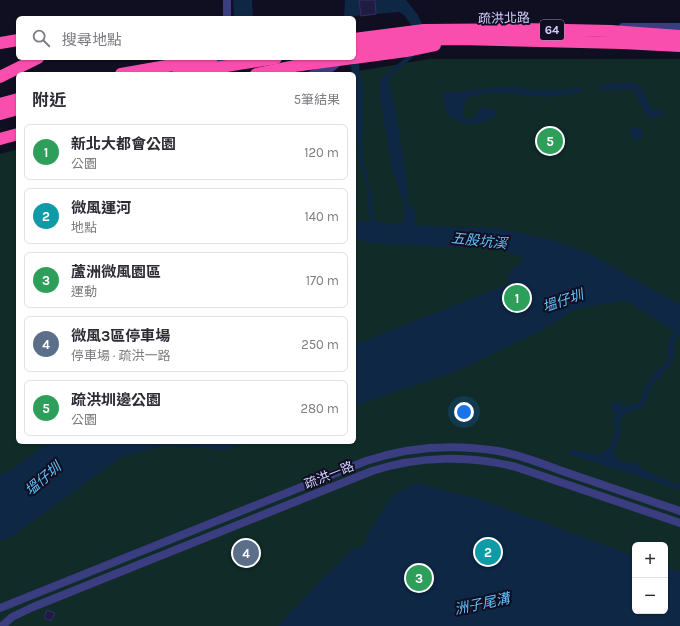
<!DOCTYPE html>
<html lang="zh-TW">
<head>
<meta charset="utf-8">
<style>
  :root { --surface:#fff; --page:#f7f7f7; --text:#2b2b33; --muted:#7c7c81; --line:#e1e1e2; --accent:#7c3aed }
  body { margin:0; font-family:Karla,"Noto Sans TC",sans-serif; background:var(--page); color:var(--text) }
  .controls { position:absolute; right:12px; bottom:12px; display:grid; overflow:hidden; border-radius:6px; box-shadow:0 1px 3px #0004 }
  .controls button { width:36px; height:36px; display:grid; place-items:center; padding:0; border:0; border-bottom:1px solid var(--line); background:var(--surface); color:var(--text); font:20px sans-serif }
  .you { position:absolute; left:464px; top:412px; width:14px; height:14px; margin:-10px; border:3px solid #fff; border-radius:50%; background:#1a73e8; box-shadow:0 0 0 6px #1a73e833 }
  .badge { display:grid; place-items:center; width:26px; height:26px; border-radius:50%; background:var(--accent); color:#fff; font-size:13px; font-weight:700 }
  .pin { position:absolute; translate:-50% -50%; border:2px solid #fff; box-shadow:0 1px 4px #0006 }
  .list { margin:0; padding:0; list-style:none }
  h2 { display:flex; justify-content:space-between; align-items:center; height:52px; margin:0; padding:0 16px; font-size:17px }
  h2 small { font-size:13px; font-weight:400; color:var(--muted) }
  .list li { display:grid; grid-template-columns:26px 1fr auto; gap:12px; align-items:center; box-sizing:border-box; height:56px; margin:0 8px 8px; padding:0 8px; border:1px solid var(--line); border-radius:6px }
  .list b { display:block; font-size:15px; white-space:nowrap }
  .list p { margin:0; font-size:13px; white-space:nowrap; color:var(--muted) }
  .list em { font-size:13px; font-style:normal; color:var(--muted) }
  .icon { flex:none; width:22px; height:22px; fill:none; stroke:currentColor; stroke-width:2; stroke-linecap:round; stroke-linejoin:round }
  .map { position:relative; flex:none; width:680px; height:626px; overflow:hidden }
  .search { position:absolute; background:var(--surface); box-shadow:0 1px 3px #0004; left:16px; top:16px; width:340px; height:44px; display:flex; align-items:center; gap:10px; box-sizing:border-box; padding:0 14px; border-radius:6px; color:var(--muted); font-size:15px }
  .panel { position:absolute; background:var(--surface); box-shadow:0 1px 3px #0004; left:16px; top:72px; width:340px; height:372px; border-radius:6px }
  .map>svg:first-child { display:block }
  .green { fill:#112b28; fill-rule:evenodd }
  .water { fill:#0e2745 }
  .building { fill:#1f1b41; stroke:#352d6d }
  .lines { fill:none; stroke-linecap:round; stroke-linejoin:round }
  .minor { stroke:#3a3d7f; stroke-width:8 }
  .highway { stroke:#fa4eae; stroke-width:12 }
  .labels { text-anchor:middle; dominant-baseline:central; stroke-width:4; stroke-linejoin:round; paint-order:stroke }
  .shield { fill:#100e21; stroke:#9795bc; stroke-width:1 }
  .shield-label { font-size:12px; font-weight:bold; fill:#d1cffe }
  .street-label { font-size:13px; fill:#d1cffe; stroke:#100e21 }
  .water-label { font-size:14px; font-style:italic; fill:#61c0fa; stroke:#100e21 }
</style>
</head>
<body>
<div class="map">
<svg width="680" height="626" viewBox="0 0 680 626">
  <rect width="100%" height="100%" fill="#100e21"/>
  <path class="green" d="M429,59H680V626H0V154L18,149V442H354V74H341ZM635,545H665V611H635Z"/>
  <g class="water">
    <polygon points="233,0 252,0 253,18 234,18"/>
    <path d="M345,0H406L418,15L424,28L422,49L388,79L395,108L407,182L408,204L415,211V225L500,229L545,238L589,253L680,305V336L675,339C672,347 675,354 673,363L661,373L664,377L662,379L657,377L652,384L644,407C633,410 624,412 618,423L621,431L613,455C620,462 627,464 637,462L641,469L673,483L680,484V490L569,454L571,449L601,455L603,451L609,449L616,431L613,422L616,415L611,408L612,403L618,402L625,407L640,402L645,387L653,375L669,359C667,347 665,341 675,332L626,300L576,309L542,330L457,371L354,406V345L508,284L509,271L522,263L521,257L497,248L374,244L354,238V221H370L366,183L360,163L356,128L354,74H352L350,58H354V32L363,92L362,153L371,194L375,221L396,225L404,223V203L393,173L380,98L379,80L417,48V33L404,15L399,12L352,16V18H344Z"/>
    <polygon points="633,83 641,87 653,112 660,109 664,112 662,116 653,118 646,116 635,91 624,89 599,91 598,87 612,84"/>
    <path d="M511,87C537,91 557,91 582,87V92L544,97L513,93H486L468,97L462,109L463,117L470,120C477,117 477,111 483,106L496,110V115L486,121L468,125L451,118L445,109L442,93L467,90Z"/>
    <polygon points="630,127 641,129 643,138 636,141 631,136"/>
    <polygon points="50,442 250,442 226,450 167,445 121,457 14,535 0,541 0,475 9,471"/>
    <polygon points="416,483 479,499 635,556 635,611 665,611 665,567 680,572 680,626 278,626 311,590 354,548 362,548 366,542 368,534 393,495"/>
  </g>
  <g class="building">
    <polygon points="359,0 375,0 376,14 361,16"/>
    <polygon points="47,610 55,613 51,621 44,618"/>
  </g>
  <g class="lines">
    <g class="minor">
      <polyline points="227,18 227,0"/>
      <polyline points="623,27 680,27"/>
      <polyline points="207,62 225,58"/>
      <polyline points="161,70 172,74"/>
      <polyline points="312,74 330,69 340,61"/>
      <path d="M0,608L366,461C408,447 454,444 498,451C521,455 543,464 565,472C603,485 642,498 680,511"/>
      <path d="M2,626L12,617L33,607L372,471C418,456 470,455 516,467L680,523"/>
    </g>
    <g class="highway">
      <polyline points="354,39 424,30 523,29 611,31 680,36"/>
      <polyline points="0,43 18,40"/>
      <polyline points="354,48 406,40 459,39 622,43 680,46"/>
      <polyline points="354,58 406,51 435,45"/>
      <polyline points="121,74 212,58"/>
      <polyline points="178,74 276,58"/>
      <polyline points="256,74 294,66 353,58"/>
      <polyline points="0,77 38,58"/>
      <polyline points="0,104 18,99"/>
      <polyline points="0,114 18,109"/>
      <polyline points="0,139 18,134"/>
    </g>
  </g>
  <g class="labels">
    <rect class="shield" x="540" y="20" width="24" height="20" rx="3"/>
    <g class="shield-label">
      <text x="552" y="30">64</text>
    </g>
    <g class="street-label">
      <text transform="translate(504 18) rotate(-1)">疏洪北路</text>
      <text transform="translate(329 475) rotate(-22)">疏洪一路</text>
    </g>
    <g class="water-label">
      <text transform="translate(479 241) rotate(6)">五股坑溪</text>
      <text transform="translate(563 301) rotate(-19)">塭仔圳</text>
      <text transform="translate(43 479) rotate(-41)">塭仔圳</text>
      <text transform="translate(482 604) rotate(-12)">洲子尾溝</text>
    </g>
  </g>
</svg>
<div class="controls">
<button>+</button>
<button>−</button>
</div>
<div class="you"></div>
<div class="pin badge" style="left:517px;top:298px;background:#2e9e5b">1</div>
<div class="pin badge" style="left:488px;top:552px;background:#0f9aa8">2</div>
<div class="pin badge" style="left:419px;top:578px;background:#2e9e5b">3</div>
<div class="pin badge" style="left:246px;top:553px;background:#5c6f8a">4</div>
<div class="pin badge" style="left:550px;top:141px;background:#2e9e5b">5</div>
<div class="search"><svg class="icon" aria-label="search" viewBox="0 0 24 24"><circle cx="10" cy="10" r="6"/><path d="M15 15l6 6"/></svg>搜尋地點</div>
<section class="panel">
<h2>附近<small>5筆結果</small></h2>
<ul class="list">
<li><span class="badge" style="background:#2e9e5b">1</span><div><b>新北大都會公園</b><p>公園</p></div><em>120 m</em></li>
<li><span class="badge" style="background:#0f9aa8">2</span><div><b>微風運河</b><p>地點</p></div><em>140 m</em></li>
<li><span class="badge" style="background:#2e9e5b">3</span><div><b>蘆洲微風園區</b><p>運動</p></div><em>170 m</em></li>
<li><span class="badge" style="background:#5c6f8a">4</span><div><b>微風3區停車場</b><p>停車場 · 疏洪一路</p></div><em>250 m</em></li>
<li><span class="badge" style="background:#2e9e5b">5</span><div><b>疏洪圳邊公園</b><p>公園</p></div><em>280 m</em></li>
</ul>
</section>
</div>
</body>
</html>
